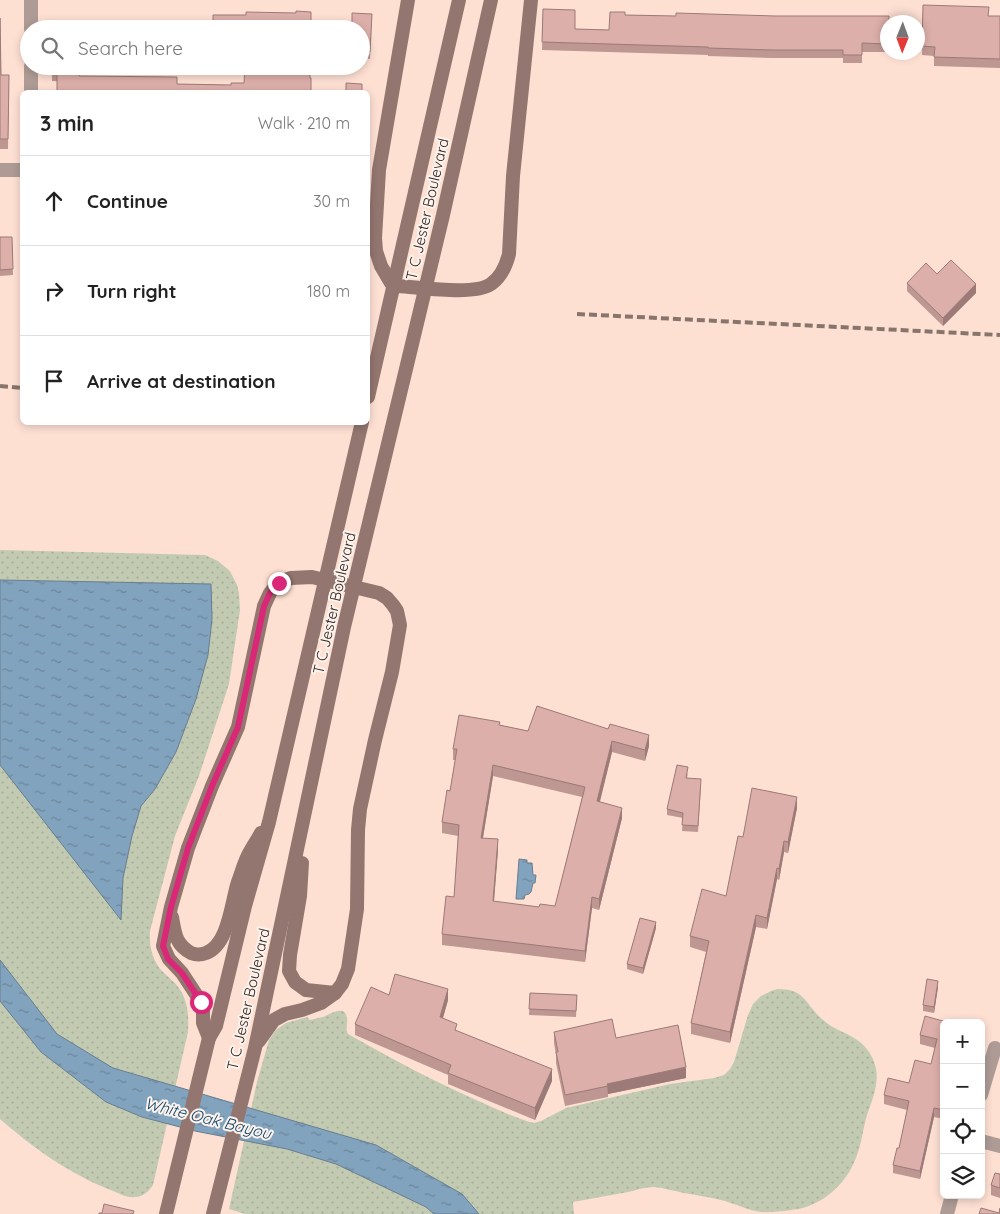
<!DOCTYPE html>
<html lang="en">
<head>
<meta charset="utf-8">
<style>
  :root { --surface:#fff; --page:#f2f2f2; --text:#222; --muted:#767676; --line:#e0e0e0 }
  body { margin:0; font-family:Quicksand,sans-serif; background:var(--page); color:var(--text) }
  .controls { position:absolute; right:15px; bottom:15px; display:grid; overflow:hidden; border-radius:8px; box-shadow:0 2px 8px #0003 }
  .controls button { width:45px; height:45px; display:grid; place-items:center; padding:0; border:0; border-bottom:1px solid var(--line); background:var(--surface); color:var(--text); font:25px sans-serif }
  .compass { position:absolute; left:880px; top:15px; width:45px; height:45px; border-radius:50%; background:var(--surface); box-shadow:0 2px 8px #0003; rotate:181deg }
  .stop { position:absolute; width:15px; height:15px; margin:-11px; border:4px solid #db2777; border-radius:50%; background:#fff }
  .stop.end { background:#db2777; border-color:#fff; box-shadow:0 1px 5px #0008 }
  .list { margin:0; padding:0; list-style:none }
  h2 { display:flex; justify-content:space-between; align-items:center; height:65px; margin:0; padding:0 20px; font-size:21px }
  h2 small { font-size:16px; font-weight:400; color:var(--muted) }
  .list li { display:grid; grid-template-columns:32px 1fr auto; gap:15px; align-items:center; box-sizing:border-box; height:90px; padding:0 20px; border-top:1px solid var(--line) }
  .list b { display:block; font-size:19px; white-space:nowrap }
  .list em { font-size:16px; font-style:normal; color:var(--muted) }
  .icon { flex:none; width:28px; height:28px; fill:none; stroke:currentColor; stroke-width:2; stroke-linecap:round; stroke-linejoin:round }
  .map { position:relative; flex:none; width:1000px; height:1214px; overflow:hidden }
  .search { position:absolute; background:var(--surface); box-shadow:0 2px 8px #0003; left:20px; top:20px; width:350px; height:55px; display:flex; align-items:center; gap:12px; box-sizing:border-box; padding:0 18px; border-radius:28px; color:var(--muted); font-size:19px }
  .panel { position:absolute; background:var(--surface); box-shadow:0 2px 8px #0003; left:20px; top:90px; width:350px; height:335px; border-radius:8px }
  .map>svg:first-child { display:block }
  .park { fill:url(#park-dots) }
  .water { fill:url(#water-ripples); stroke:#697d8f }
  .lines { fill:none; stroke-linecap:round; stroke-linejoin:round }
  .minor { stroke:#ae9b96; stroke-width:14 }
  .secondary { stroke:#92766f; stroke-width:14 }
  .rail { stroke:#87756c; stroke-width:4; stroke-dasharray:8 4; stroke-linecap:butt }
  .wall { fill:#be9692; fill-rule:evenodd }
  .shaded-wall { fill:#9b7a77 }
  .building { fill:#ddafaa; stroke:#9b7a77; fill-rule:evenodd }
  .route { stroke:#db2777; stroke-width:6 }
  .labels { text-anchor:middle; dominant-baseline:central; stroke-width:4; stroke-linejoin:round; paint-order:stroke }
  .street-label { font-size:15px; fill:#2f2520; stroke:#fef2ec }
  .water-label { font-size:16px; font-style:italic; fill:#0f496e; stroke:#fef2ec }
</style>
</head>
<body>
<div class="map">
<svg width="1000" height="1214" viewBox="0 0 1000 1214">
  <defs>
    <pattern id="park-dots" width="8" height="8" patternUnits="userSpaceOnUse" patternTransform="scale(1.25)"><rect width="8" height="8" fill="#c2cbb2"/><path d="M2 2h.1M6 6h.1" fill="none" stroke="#a7ae99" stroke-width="1.8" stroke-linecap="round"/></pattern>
    <pattern id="water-ripples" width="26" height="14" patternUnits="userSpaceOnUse" patternTransform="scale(1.25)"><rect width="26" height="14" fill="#82a3be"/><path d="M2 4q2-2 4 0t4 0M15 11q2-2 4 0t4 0" fill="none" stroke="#6b859a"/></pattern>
  </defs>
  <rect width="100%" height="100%" fill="#fee0d3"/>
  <g class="park">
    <path d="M0,550L205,555L218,561L230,571L237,585L239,593L240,610L229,684L199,776L175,836L150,931C149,946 152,960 162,971C168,977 174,981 179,988C188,1001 189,1016 188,1032L153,1185C149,1191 143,1197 135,1197C127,1198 120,1194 113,1191C71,1175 33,1148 0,1119Z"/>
    <path d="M777,989C806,989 804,1003 822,1019C839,1035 860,1033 872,1057C882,1077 874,1095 867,1115C863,1128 862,1142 857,1155C849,1179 830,1199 806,1207C798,1210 769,1213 761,1212C750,1211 733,1203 721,1200C709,1197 696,1195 684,1193C674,1191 664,1188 654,1187C646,1187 636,1190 628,1192C610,1195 591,1199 573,1202L574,1214H245L229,1209L257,1082L269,1040L276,1030L286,1023L307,1017L310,1020C314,1019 318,1018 323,1017C330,1014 345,1004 347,1018C348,1025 345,1028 348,1034C392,1059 437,1083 483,1103C497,1109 519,1120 534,1123L541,1121L566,1108L670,1084L714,1078L724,1075L730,1069L734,1062L748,1015L753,1004L761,996L771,991Z"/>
  </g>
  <g class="water">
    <polygon points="0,580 211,584 212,619 208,655 196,699 176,752 155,789 141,806 132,836 123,878 121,920 0,765"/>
    <polygon points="519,859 527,860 527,863 532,863 533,875 536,875 535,883 533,883 531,892 529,894 525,895 524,899 516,899"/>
    <polygon points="0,960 57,1034 113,1068 376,1145 462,1194 479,1214 434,1214 426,1207 336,1164 287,1149 195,1131 142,1117 106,1102 41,1052 0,1001"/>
  </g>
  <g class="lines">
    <g class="minor">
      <polyline points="31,29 31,0"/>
      <polyline points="31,92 31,66"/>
      <polyline points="0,170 22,170"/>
      <polyline points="981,1095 995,1048"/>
      <polyline points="981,1141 1000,1146"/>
      <polyline points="947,1214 952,1195"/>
    </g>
    <g class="secondary">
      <path d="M408,0L379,170L375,238L376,251L381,266L388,278L391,283L398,286C419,287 475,296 491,284C501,277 506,266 509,254L513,176L531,0"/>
      <polyline points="368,397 459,0"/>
      <polyline points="302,863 300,896 290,955 289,971 295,982 306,990 335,993"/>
      <path d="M172,917C175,933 175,944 191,953C196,955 201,955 206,953C229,944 231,903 238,882C242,871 245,859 251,850C254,844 258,839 261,833"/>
      <polyline points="209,1038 203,1023 203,1011 201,1002 182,973 169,959 163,946 171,907 188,848 212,786 238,727 264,606 270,593 274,588 285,580 291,578 312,577 379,593 387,598 393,605 397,611 400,625 392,672 375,740 360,809 358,830 357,909 348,969 342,984 335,993 321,1003 302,1010 285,1014 274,1020 259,1041"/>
      <polyline points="166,1214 209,1038 216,1026 245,906 269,822 362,422"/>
      <polyline points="213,1214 255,1048 344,627 443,215 491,0"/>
    </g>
    <g class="rail">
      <polyline points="577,314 1000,335"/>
      <polyline points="0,386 22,388"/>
    </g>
  </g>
  <g class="wall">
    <polygon points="923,5 989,16 1000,16 1000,68 934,66 934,56 922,55"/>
    <polygon points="543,9 575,29 609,30 625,15 888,22 888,52 862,52 862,63 843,63 843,58 772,58 708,56 708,55 542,50"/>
    <polygon points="372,14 370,59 361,58 361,29 311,21 352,22"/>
    <polygon points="0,18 1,75 9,75 8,149 0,149"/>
    <polygon points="52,66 79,76 177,84 231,85 310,78 311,92 52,81"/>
    <polygon points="0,237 12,237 13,275 0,276"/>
    <polygon points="937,274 976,293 943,326 907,291 907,283"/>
    <path d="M537,706L649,746L645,761L612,752L600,802L622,818L599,910L592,908L585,962L442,945V934L454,897L458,836L442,833V822L450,791L455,760H453V749L500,725L528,731ZM493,776L582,797L555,906L539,907L494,902L498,850L483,838Z"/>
    <polygon points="688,773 687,778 701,785 698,832 682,831 683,818 667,815 667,809"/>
    <polygon points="797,808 788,853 784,852 779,880 777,879 767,929 756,927 730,1043 691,1034 691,1023 706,952 690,947 690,936 726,896 743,837"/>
    <polygon points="656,928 643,974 627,969 627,964"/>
    <polygon points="938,987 934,1013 923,1011 923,1005"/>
    <polygon points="530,993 577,995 576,1017 529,1015"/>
    <polygon points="389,995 448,1000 443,1018 457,1031 552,1081 535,1120 448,1084 448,1075 355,1035 355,1024"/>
    <polygon points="944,1023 944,1119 934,1117 920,1179 893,1173 893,1165 899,1148 907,1110 884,1104 884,1095 909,1083 931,1064 935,1048 920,1044 920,1035"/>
    <polygon points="554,1032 616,1038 686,1078 608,1094 608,1097 565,1106 556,1063 556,1055 554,1043"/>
    <polygon points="1000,1174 1000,1198 991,1195 991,1185"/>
  </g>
  <g class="shaded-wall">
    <polygon points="976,284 976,293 943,326 943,318"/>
    <polygon points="649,735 649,746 645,761 645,750"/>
    <polygon points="612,741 612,752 597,812 597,801"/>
    <polygon points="493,765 493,776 481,849 481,838"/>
    <polygon points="797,797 797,808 788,853 788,842"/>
    <polygon points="622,808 622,818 599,910 599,899"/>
    <polygon points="498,839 498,850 493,912 493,901"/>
    <polygon points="784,841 784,852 779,880 779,869"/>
    <polygon points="777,868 777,879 767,929 767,918"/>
    <polygon points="592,897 592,908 585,962 585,951"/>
    <polygon points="756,915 756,927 730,1043 730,1032"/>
    <polygon points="656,922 656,928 643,974 643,968"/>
    <polygon points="938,981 938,987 934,1013 934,1007"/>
    <polygon points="448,989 448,1000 440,1028 440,1017"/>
    <polygon points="686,1067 686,1078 608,1094 607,1084"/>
    <polygon points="552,1069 552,1081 535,1120 535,1108"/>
    <polygon points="934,1108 934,1117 920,1179 920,1171"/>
  </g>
  <g class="building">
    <polygon points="923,5 989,7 988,16 1000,16 1000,59 934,57 935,47 922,46"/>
    <polygon points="543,9 575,10 575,29 609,30 610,12 625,12 625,15 676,16 676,13 775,16 889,16 889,22 888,22 888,44 862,43 862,55 843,55 843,50 772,50 708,48 708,47 542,42"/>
    <polygon points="296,11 311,12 311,21 352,22 352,13 372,14 370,52 361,51 361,29 213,29 213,15 246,15 246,12 296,13"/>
    <polygon points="0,18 1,75 9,75 8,139 0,139"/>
    <polygon points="52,66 79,66 79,76 177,77 177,84 231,85 231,83 244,83 245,66 310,66 310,78 311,78 311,92 57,92 57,74 52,74"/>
    <polygon points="346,83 362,84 362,92 346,92"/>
    <polygon points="0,237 12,237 13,269 0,270"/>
    <polygon points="951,260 976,284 943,318 907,283 926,263 937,274"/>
    <path d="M537,706L608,729L610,724L649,735L645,750L612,741L597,801L622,808L599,899L592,897L585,951L442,934L446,896L454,897L459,825L442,822L447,790L450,791L457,749H453L459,715L500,722L499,725L528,731ZM493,765L585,787L555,906L540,904L539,907L493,901L498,839L481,838Z"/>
    <polygon points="677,765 688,767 686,778 701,779 698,826 682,825 683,813 667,809"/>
    <polygon points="752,788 797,797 788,842 784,841 779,869 777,868 767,918 756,915 730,1032 691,1023 709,941 690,936 702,889 726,896 738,836 743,837"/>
    <polygon points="640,918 656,922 643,968 627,964"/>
    <polygon points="395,974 448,989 440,1017 457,1024 455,1030 552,1069 535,1108 448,1073 451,1065 355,1024 371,987 389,995"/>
    <polygon points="927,979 938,981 934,1007 923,1005"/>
    <polygon points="530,993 577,995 576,1011 529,1009"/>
    <polygon points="925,1016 950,1023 944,1023 944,1110 934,1108 920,1171 893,1165 897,1148 899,1148 909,1101 884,1095 888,1078 909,1083 915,1060 931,1064 937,1039 920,1035"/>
    <polygon points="612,1019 616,1038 678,1025 686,1067 607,1084 608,1086 565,1095 556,1052 558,1052 554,1032"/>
    <polygon points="995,1173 1000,1174 1000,1188 991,1185"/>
    <polygon points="104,1204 134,1211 133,1214 99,1214 99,1213 102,1213"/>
    <polygon points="981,1208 999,1213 1000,1208 1000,1214 979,1214"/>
  </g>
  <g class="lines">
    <polyline class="route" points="201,1002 182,973 168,959 163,946 171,907 188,848 212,786 238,727 264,606 270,593 279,583"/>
  </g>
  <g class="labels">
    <g class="street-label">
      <text transform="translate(427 209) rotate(-77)">T C Jester Boulevard</text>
      <text transform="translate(334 603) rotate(-77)">T C Jester Boulevard</text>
      <text transform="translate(248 999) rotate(-77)">T C Jester Boulevard</text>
    </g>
    <g class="water-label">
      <text transform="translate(208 1118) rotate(14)">White Oak Bayou</text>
    </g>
  </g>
</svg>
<div class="controls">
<button>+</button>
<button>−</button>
<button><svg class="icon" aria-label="locate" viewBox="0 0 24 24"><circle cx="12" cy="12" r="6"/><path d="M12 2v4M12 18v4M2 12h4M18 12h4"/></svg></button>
<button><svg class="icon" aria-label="layers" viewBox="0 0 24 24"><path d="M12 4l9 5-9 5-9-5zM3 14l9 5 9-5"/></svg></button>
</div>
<svg class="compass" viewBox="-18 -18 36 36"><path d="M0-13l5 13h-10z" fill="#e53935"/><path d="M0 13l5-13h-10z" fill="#767676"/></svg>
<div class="stop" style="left:201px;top:1002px"></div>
<div class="stop end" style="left:279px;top:583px"></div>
<div class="search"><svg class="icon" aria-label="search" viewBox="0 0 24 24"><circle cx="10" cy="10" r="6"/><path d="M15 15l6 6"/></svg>Search here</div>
<section class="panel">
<h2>3 min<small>Walk · 210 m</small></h2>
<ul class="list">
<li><svg class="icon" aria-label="ahead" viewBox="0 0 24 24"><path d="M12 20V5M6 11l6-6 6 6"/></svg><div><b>Continue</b></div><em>30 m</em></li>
<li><svg class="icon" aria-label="right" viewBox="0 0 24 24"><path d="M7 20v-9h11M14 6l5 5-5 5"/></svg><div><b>Turn right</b></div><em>180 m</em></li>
<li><svg class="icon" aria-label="arrive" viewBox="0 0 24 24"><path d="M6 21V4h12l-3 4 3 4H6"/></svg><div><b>Arrive at destination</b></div></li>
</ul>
</section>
</div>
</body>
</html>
